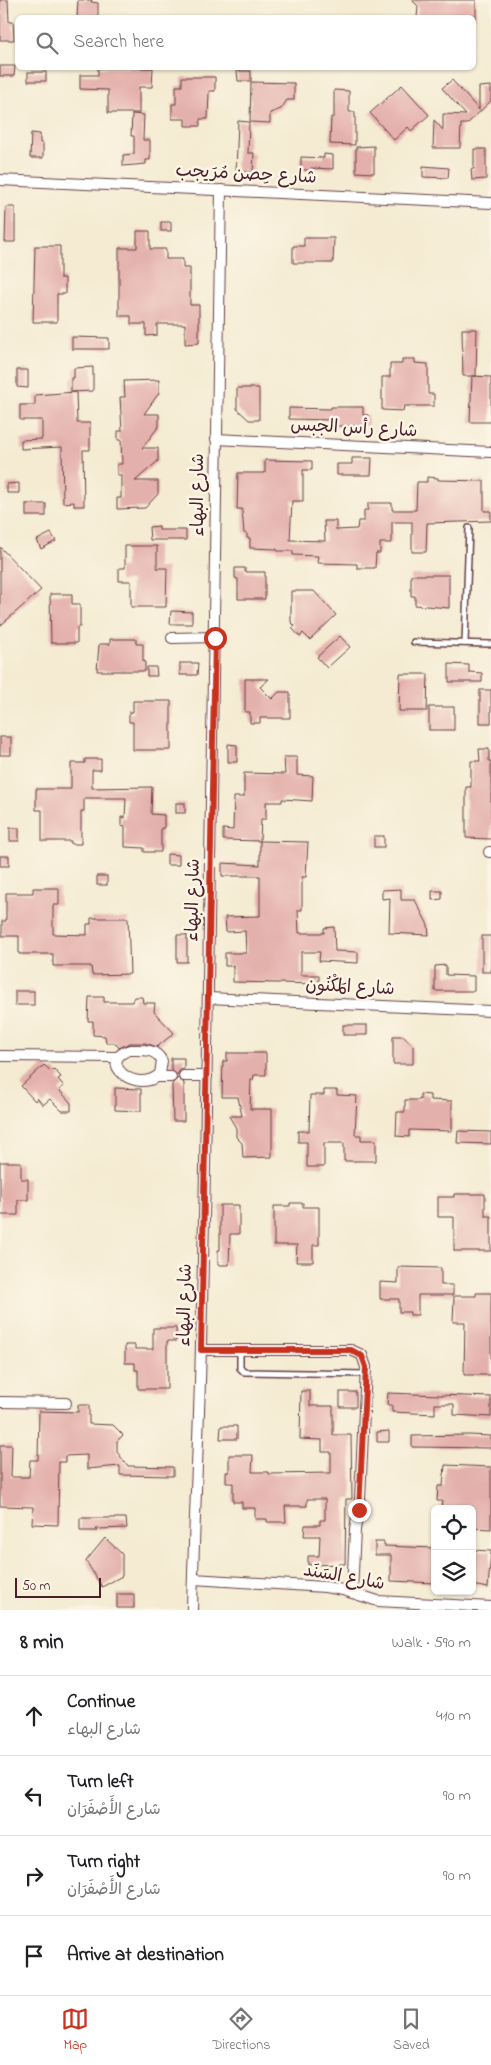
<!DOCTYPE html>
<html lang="en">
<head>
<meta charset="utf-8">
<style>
  :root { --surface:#fff; --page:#f2f2f2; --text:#202124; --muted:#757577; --line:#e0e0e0; --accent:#c8321e }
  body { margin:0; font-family:"Indie Flower","Playpen Sans Arabic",sans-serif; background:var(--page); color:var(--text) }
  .controls { position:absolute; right:15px; bottom:15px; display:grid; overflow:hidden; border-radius:8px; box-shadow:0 1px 4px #0004 }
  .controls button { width:45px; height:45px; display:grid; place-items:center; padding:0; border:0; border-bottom:1px solid var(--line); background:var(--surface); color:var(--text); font:25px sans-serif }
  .scale { position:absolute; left:15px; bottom:12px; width:86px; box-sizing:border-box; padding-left:5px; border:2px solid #4a1f2b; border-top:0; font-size:14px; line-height:18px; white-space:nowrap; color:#4a1f2b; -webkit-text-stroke:4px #fcf5e5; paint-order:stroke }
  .stop { position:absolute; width:15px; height:15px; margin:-11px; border:4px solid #c8321e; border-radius:50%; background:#fff }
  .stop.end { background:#c8321e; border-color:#fff; box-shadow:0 1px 5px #0008 }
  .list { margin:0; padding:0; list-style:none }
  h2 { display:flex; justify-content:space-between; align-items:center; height:65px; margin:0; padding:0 20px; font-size:21px }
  h2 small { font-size:16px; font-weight:400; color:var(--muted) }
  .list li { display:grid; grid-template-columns:32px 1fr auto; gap:15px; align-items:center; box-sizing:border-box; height:80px; padding:0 20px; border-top:1px solid var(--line) }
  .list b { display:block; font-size:19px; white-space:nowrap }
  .list p { margin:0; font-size:16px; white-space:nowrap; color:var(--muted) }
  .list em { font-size:16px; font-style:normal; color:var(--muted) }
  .icon { flex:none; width:28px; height:28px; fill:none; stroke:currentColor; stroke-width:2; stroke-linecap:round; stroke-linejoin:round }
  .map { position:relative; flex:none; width:491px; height:1610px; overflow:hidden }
  .search { position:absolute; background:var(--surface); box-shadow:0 1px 4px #0004; left:15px; right:15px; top:15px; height:55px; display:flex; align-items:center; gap:12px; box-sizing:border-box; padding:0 18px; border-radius:8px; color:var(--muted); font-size:19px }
  .sheet { height:385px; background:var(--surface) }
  nav { display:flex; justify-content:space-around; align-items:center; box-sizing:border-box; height:70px; border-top:1px solid var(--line); background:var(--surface); font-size:14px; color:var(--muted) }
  nav a { display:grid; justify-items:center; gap:2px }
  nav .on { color:var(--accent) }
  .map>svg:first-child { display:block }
  .building { fill:#e4b0ac }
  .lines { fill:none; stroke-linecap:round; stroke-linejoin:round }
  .service-casing { stroke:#643e44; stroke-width:8 }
  .minor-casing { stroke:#643e44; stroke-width:12 }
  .service { stroke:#fff; stroke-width:5 }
  .minor { stroke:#fff; stroke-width:10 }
  .route { stroke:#c8321e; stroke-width:6 }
  .labels { text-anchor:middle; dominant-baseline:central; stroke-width:5; stroke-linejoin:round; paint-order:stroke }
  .street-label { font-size:18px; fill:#4a1f2b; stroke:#fcf5e5 }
</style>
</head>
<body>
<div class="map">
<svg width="491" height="1610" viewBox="0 0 491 1610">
  <rect width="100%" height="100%" fill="#fcf5e5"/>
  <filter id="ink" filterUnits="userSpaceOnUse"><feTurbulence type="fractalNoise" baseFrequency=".02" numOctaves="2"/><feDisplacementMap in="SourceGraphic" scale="10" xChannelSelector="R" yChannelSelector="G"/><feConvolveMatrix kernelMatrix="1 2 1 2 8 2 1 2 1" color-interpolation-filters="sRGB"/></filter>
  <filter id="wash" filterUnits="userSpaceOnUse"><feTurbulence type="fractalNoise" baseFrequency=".0096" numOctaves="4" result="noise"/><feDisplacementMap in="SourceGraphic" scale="20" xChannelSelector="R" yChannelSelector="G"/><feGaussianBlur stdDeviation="1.12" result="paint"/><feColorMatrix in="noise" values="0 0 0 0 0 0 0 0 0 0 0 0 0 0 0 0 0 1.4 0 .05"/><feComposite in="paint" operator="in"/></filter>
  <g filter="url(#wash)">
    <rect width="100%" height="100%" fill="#f4ebd2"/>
    <g id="blocks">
      <g class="building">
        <polygon points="0,0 8,0 9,22 13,22 14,40 0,40"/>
        <polygon points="78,0 92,0 91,2 98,3 98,18 77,18"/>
        <polygon points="412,0 476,0 476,18 417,18 418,6"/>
        <polygon points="0,66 15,66 14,76 0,76"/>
        <polygon points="98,68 153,68 152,87 139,87 139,113 108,113 108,90 80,89 80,75 98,75"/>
        <polygon points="237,71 251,71 251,81 238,81"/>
        <rect x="28" y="72" width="18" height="9"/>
        <polygon points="182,77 215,77 215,91 209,91 208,119 200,119 200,126 185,126 185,119 172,119 172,104 176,104 176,86 182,86"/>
        <polygon points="452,80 479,110 479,87 491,86 491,101 467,124 461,124 460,148 433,148 434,120 443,130 443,114 466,115 442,88"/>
        <polygon points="251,82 294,83 294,100 287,100 281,109 270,113 270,123 250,122"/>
        <polygon points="402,85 429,115 411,131 408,127 394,140 370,113"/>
        <polygon points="334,90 349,91 349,112 355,112 355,145 330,144 331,117 334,117"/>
        <polygon points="132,114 144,115 143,140 150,140 150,160 146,160 146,164 123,166 123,155 134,154 134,136 131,136"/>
        <polygon points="238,121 249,122 248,153 254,153 253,172 236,172"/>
        <polygon points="31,133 40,134 40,143 43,143 43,158 30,158"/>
        <polygon points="374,146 374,173 356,172 356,147"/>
        <polygon points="474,149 486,149 486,179 472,180 471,169 474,169"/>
        <polygon points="324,154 333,155 333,169 311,168 311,170 301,170 301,157 324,158"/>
        <polygon points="423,166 449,168 448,178 423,177"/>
        <polygon points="6,207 15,207 15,242 5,242"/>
        <rect x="161" y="222" width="10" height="9"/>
        <polygon points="137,231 150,231 150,249 166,249 166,259 183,259 183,268 190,268 190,305 199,305 199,343 185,344 185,324 157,324 157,335 146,336 146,324 131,324 131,316 119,316 119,248 137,248"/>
        <polygon points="304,238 334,238 333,263 293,263 293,246 304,246"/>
        <polygon points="35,246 60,246 60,278 65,278 65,294 57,294 57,322 33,322"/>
        <polygon points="462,329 477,329 476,376 463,376"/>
        <polygon points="72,337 109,338 109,349 72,349"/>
        <polygon points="402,359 415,359 415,363 428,364 428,394 434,394 434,406 404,406 403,411 382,410 382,377 390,377 390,364 402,364"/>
        <polygon points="93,367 93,391 71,392 71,378 74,378 74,368"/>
        <polygon points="17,370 28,370 28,388 17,387"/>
        <polygon points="472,376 491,377 491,422 470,422"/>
        <polygon points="159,380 159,393 144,414 159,414 159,426 142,448 158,448 158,461 135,481 158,481 158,494 145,508 117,509 117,498 121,498 121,475 117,475 117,464 122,464 121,440 118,440 118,431 122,431 120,397 125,397 124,381"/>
        <polygon points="237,388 259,388 259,420 249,420 237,409"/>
        <polygon points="76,392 77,423 90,423 90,450 83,450 84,506 74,506 74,502 63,503 62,447 21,449 21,440 42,439 42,420 20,420 20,405 35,405 35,395"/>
        <polygon points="331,407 363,407 363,415 368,415 368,426 331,426 331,420 289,419 289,408 331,409"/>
        <polygon points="352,458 372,458 371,475 337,475 337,464 352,464"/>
        <polygon points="265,460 312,461 312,470 303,470 303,501 292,501 290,540 325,541 324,521 336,521 336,530 357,529 358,521 364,521 364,510 368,510 368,503 392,503 392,510 416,510 417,482 427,482 427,477 438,478 438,480 484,481 484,511 491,511 491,521 427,523 426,552 412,552 412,522 392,522 392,543 380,543 380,553 376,553 375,568 357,568 357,564 317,563 318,556 293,555 293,551 277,551 277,549 250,548 250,538 247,538 247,534 244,533 242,509 237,509 238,473 265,473"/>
        <polygon points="19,483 19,493 7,493 7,484"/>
        <rect x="26" y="504" width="20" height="12"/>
        <polygon points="159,526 159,530 186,530 186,540 150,540 149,527"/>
        <polygon points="51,533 56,541 41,549 37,540"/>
        <polygon points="125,546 157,546 157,568 167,568 166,607 131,607 131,581 119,581 119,568 125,568"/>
        <polygon points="0,547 41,590 0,626"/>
        <polygon points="235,568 245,568 245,572 265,572 265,599 238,599 238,579 235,578"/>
        <polygon points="411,575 449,575 449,608 415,605 415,596 411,596"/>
        <polygon points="291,591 314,591 336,615 310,640 303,633 300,637 292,628 295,626 291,622"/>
        <polygon points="50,594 72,594 72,604 80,604 80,627 77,627 77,643 51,643"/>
        <polygon points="171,611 192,612 192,624 170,624"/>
        <polygon points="340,636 350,647 327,668 317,657"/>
        <polygon points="110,639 136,639 136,644 143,644 143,661 145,661 145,671 97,671 99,644 110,644"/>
        <polygon points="180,663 198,663 197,675 180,675"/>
        <polygon points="449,664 469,665 469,672 482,673 482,682 449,682"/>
        <polygon points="147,667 156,667 157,676 147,676"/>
        <polygon points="400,674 428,674 427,711 399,711"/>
        <polygon points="245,679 269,679 260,687 272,699 279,692 290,692 290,718 260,718 260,723 250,723 250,712 245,712"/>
        <rect x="480" y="690" width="11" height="33"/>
        <polygon points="133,701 171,701 171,750 133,750 133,722 129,722 129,712 133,712"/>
        <rect x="429" y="707" width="25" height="23"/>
        <rect x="0" y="737" width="11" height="18"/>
        <polygon points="228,744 237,745 237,762 228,762"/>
        <polygon points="479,749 489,749 489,761 491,761 491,839 466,838 466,787 471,787 471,761 480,761"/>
        <polygon points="284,757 297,757 297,775 313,776 312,801 282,799 282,802 266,802 266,819 261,819 260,841 223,840 223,829 233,830 234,797 244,797 244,773 285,774"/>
        <polygon points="85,759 101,759 101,770 92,770 92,788 152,787 151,814 164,815 164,828 161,828 161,852 144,852 144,848 125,847 125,827 121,826 121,817 125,818 126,798 84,798 84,811 81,811 81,844 71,844 71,841 42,841 42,810 36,810 36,789 71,789 71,763 85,763"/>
        <rect x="176" y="803" width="9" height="10"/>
        <rect x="10" y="828" width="9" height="13"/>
        <rect x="374" y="836" width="10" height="11"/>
        <polygon points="260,841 308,842 306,877 302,877 302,910 298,910 299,933 324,933 324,928 334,927 335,951 358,952 358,963 319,961 320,952 301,952 301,975 319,975 319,984 233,982 233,966 225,966 225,953 246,953 245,931 226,932 225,917 260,916 260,876 222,876 222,863 260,865"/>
        <polygon points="167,854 179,855 179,865 167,865"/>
        <rect x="0" y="856" width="9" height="10"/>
        <rect x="97" y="876" width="10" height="9"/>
        <polygon points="33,888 59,888 59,905 53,905 53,934 87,935 87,924 91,924 91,918 128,918 130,974 92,975 91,966 53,966 53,954 19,954 19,936 2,936 2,921 6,921 6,893 33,893"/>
        <polygon points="401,889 401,900 415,900 428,925 429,935 389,933 390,898 382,899 382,890"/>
        <polygon points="432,891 442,891 442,899 432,900"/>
        <rect x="177" y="935" width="10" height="27"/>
        <rect x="482" y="936" width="9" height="36"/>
        <polygon points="446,965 446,975 474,976 474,991 435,991 435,966"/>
        <rect x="15" y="991" width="19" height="14"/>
        <polygon points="89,997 104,997 104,1002 132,1002 134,997 142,997 143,1003 155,1003 154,1012 174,1033 157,1047 145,1043 130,1043 119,1048 115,1043 106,1043 105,1036 93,1035 93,1021 88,1021"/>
        <rect x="343" y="1025" width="24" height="10"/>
        <polygon points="393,1036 404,1036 413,1046 413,1064 393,1064"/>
        <polygon points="227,1053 266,1053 266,1075 254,1075 253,1080 251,1080 250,1109 272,1109 272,1157 243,1158 242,1143 236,1137 236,1128 229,1116 242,1116 238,1097 222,1097 223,1061 227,1061"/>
        <polygon points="171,1058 184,1058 184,1069 180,1070 177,1075 171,1070"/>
        <polygon points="44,1065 51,1071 54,1069 61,1077 58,1079 64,1086 59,1090 71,1103 71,1111 62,1111 50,1099 43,1105 37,1098 35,1101 21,1086"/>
        <polygon points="178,1078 184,1083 184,1121 173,1121 172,1084"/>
        <polygon points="115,1088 141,1089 141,1111 115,1110"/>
        <polygon points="324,1090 337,1090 337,1095 357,1096 355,1135 361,1135 361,1140 376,1140 376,1161 344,1161 344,1143 324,1143 324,1167 307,1167 307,1142 298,1142 298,1131 309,1131 310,1095 324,1095"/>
        <polygon points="420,1094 430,1095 430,1100 452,1101 452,1131 409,1130 409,1137 396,1136 397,1112 405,1112 405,1100 420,1100"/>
        <polygon points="458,1131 491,1132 491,1144 457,1143"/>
        <polygon points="0,1162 21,1162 21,1179 28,1179 28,1200 18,1200 18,1215 0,1215"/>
        <polygon points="454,1194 485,1194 485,1216 491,1216 491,1251 454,1251 454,1217 438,1217 438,1197 454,1197"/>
        <polygon points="290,1203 303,1203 303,1207 319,1207 319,1245 313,1245 313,1262 296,1262 297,1245 274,1245 274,1206 290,1206"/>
        <polygon points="220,1205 239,1205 239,1234 230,1234 229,1265 218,1265 218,1250 220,1250"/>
        <polygon points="398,1267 441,1268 441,1285 453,1285 453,1295 418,1295 418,1315 410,1315 410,1312 399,1312 399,1299 380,1299 380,1282 398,1283"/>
        <polygon points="476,1293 491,1293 491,1375 464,1375 465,1322 453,1322 454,1296 476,1296"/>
        <polygon points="153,1328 176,1328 176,1341 167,1341 167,1389 138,1389 138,1370 135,1370 135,1363 125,1363 125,1345 135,1345 135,1349 153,1349"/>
        <polygon points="301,1391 310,1391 310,1406 333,1406 333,1435 351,1435 352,1499 346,1499 345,1564 308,1565 308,1556 319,1556 320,1536 304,1536 305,1525 320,1525 320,1520 325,1520 325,1499 307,1499 307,1506 285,1506 286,1522 267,1522 267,1519 255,1519 255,1508 242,1508 242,1502 233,1502 233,1483 226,1483 226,1472 229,1472 229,1455 253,1455 252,1472 269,1472 269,1474 331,1473 331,1452 322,1452 322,1440 300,1439"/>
        <rect x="340" y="1392" width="16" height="15"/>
        <polygon points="388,1393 491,1397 491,1417 454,1415 454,1404 435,1404 435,1414 392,1412 392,1405 387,1405"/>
        <polygon points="78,1405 89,1405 89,1424 113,1425 123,1435 117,1441 117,1452 128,1466 173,1467 173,1476 120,1475 120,1466 87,1469 87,1455 65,1456 65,1462 59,1462 58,1525 32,1524 33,1507 0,1506 0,1445 12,1445 11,1477 29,1477 30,1460 38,1460 39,1411 78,1412"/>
        <polygon points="221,1426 237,1426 237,1439 220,1439"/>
        <polygon points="389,1431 389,1442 377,1442 377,1432"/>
        <polygon points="468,1435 491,1436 491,1448 412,1447 412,1436"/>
        <polygon points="445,1465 491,1467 491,1529 472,1528 472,1509 441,1509 442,1501 437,1501 438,1486 443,1486"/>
        <polygon points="80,1518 126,1518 127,1528 96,1529 98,1531 80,1531"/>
        <polygon points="105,1538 122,1554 122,1576 102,1587 86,1561"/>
        <polygon points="375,1542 384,1542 384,1546 435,1548 435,1583 391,1581 391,1555 375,1555"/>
        <polygon points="472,1550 491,1551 488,1588 472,1585"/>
        <rect x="117" y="1594" width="17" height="14"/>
      </g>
    </g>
  </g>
  <g filter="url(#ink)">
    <use href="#blocks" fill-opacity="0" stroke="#643e44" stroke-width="1"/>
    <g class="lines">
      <defs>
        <g id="service">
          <polyline points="414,642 491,644"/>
          <polyline points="465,643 469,528"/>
          <polyline points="240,1350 240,1368 244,1372 366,1374"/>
        </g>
        <g id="minor">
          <polyline points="0,180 491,203"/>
          <polyline points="216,439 491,452"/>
          <polyline points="172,638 215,637"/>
          <polyline points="489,852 491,852"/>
          <polyline points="208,998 491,1011"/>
          <path d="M130,1050C143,1050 155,1048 162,1061L160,1074C136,1096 95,1060 130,1050Z"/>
          <polyline points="0,1056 118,1057"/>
          <polyline points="184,1076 207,1076"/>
          <polyline points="156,1077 171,1077"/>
          <polyline points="201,1350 351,1350 362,1355 366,1367 360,1499 355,1530 352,1593"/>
          <polyline points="0,1402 66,1403"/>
          <polyline points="193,1579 325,1587 343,1590 378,1601 491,1607"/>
          <path d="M192,1610C194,1522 199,1434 201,1346C211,961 213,576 221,190"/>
        </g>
      </defs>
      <use href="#service" class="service-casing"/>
      <use href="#minor" class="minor-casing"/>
      <use href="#service" class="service"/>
      <use href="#minor" class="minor"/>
    </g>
  </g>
  <g class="lines" filter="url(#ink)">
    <polyline class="route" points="215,638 201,1350 351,1350 362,1356 366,1367 359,1510"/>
  </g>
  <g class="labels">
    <g class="street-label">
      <text transform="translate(246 175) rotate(3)">شارع حِصن مُرَيجب</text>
      <text transform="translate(354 429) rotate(3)">شارع رأس الجبس</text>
      <text transform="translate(199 495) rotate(-90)">شارع البهاء</text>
      <text transform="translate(194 900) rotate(-89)">شارع البهاء</text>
      <text transform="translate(350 988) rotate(3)">شارع المَكْنُون</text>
      <text transform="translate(186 1305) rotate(-89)">شارع البهاء</text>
      <text transform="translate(344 1578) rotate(10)">شارع السَنَد</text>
    </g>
  </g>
</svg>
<div class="controls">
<button><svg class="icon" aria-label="locate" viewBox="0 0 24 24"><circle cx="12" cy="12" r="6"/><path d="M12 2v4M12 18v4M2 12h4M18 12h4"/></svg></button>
<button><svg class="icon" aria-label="layers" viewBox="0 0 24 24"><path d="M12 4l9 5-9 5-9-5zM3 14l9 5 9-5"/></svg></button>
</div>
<div class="scale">50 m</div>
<div class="stop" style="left:215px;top:638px"></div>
<div class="stop end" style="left:359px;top:1510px"></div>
<div class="search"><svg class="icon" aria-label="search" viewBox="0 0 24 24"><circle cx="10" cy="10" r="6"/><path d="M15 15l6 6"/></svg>Search here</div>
</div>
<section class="sheet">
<h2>8 min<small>Walk · 590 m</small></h2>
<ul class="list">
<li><svg class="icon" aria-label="ahead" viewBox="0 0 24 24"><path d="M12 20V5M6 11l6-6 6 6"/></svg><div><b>Continue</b><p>شارع البهاء</p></div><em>410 m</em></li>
<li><svg class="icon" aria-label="left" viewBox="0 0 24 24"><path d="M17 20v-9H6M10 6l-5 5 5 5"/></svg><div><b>Turn left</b><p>شارع الأَصْفَرَان</p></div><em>90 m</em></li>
<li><svg class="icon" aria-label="right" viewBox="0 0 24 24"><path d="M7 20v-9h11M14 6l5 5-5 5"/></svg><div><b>Turn right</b><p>شارع الأَصْفَرَان</p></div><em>90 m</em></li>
<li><svg class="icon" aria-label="arrive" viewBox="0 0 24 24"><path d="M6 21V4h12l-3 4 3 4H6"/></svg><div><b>Arrive at destination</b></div></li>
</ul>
</section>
<nav>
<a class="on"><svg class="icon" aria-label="map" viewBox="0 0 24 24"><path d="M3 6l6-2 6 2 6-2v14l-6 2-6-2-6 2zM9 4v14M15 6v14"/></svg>Map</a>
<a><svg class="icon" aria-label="directions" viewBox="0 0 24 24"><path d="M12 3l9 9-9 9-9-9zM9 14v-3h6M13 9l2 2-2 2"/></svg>Directions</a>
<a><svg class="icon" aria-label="saved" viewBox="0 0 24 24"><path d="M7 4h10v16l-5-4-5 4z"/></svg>Saved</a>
</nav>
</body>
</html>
